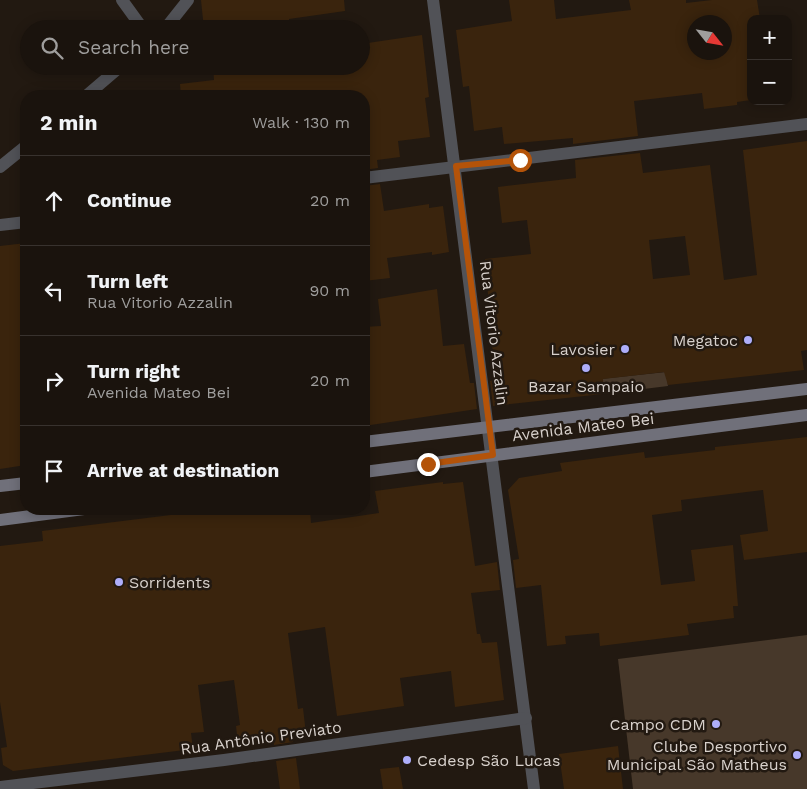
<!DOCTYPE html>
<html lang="en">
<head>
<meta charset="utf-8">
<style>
  :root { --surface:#1a130d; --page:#27201b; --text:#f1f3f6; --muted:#9f9e9d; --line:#38322e }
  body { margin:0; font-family:"Work Sans",sans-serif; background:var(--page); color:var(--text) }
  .controls { position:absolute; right:15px; top:15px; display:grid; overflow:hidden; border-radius:10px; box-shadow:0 2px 12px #0003 }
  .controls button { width:45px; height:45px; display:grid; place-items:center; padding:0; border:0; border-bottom:1px solid var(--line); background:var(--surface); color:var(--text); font:25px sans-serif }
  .compass { position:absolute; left:687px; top:15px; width:45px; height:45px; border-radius:50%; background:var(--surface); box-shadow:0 2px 12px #0003; rotate:121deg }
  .stop { position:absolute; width:15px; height:15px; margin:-11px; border:4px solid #b45309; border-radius:50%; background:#fff }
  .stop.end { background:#b45309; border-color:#fff; box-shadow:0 1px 5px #0008 }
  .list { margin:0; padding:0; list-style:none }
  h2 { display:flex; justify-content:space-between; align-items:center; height:65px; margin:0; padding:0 20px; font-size:21px }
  h2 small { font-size:16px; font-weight:400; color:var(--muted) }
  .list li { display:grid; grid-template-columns:32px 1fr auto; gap:15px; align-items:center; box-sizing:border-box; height:90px; padding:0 20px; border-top:1px solid var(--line) }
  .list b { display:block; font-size:19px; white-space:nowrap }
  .list p { margin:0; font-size:16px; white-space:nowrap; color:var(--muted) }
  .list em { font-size:16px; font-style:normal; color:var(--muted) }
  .icon { flex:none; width:28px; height:28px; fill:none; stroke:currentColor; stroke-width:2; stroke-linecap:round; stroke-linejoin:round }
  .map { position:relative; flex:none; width:807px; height:789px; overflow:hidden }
  .search { position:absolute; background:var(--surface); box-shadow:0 2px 12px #0003; left:20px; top:20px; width:350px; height:55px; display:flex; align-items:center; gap:12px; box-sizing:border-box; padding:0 18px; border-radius:28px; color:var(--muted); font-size:19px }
  .panel { position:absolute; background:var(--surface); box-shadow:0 2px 12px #0003; left:20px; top:90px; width:350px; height:425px; border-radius:20px }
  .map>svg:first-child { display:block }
  .green { fill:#47382a }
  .building { fill:#3a240d; fill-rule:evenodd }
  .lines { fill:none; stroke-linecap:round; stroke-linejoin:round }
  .street { stroke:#515257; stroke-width:12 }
  .secondary { stroke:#70707a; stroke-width:12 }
  .route { stroke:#b45309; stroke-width:6 }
  .poi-dot { fill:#aeaefa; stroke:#221911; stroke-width:2 }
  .labels { text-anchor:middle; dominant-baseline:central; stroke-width:5; stroke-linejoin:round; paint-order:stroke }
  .street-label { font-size:16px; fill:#d8d1cc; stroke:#221911 }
  .poi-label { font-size:16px; fill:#d8d1cc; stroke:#221911; text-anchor:end }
</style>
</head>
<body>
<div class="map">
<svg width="807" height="789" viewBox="0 0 807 789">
  <rect width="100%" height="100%" fill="#221911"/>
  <g class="green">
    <polygon points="666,372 668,386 603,394 601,379"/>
    <polygon points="807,635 807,789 633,789 618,659"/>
  </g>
  <g class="building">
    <polygon points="201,0 344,0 345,11 289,19 290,29 204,29"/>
    <path d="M509,0H554L556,19L631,10L629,0H686V3L712,0H757L760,19H751V100L737,102V105L704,109L702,93L634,101L638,136L573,144V138L504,144L502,127L474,131L469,86L463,87L456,30L512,21ZM694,22H724V52H694Z"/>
    <polygon points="422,35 429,97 425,98 430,137 398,141 400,157 377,160 378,168 364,170 364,96 181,96 180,84 214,80 213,66 361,66 361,44"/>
    <path d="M807,141V350L801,351L804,370L668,385L664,372L603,379V394L493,406L490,381L494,380L492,341L485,259L531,254L527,220L502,223L498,187L576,178L575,160L640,153L643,173L710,165L724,280L757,275L743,150ZM685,236L690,275L653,279L649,240Z"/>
    <polygon points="380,184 384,211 429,204 429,208 443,206 449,252 432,255 432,252 387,258 390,278 364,281 364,186"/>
    <polygon points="26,243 26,465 0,469 0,246"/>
    <polygon points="437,289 443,346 464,344 470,383 474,383 477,409 364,426 364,327 381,326 378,299"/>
    <polygon points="807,437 807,552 744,560 740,535 768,531 763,490 681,500 682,511 652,515 661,585 695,581 691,550 733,545 738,606 733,606 734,618 687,624 689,635 600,646 599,633 565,636 566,644 547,646 541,585 516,588 513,560 519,559 508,490 519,478 562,471 560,463 644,452 645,458 715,450 715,447"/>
    <polygon points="443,482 443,484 463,482 475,566 497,562 500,590 471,593 477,634 480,634 482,643 497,642 504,700 455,707 451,671 400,678 404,706 337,716 325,627 288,633 298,709 303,708 306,734 293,736 293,742 274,745 273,739 238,743 236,726 240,725 234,680 198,685 204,732 191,733 193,749 13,771 3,765 1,748 7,747 0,702 0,546 43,541 42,531 219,509 310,509 311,523 379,513 375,491"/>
    <polygon points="618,746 623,789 564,789 559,754"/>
    <polygon points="296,758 300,789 280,789 276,761"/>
    <polygon points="399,767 403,789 383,789 380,769"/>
  </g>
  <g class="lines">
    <g class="street">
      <polyline points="122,0 143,29"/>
      <polyline points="433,0 534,789"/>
      <polyline points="165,29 188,0"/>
      <polyline points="86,96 121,66"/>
      <polyline points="0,167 26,146"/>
      <polyline points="364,178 807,124"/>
      <polyline points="0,225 26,222"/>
      <polyline points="0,787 224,760 526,718"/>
    </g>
    <g class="secondary">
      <polyline points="364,442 807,389"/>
      <polyline points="364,472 807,415"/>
      <polyline points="0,486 26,483"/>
      <polyline points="0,520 84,509"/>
    </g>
  </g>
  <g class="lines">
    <polyline class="route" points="428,464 493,455 456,166 520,160"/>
  </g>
  <g class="poi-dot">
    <circle cx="748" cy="340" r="5"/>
    <circle cx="625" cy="349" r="5"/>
    <circle cx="586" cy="368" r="5"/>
    <circle cx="119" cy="582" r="5"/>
    <circle cx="716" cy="724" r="5"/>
    <circle cx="797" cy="755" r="5"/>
    <circle cx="407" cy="760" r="5"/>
  </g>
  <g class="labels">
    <g class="street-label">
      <text transform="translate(494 333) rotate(83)">Rua Vitorio Azzalin</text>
      <text transform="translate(583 427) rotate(-7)">Avenida Mateo Bei</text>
      <text transform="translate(261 738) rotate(-8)">Rua Antônio Previato</text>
    </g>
    <g class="poi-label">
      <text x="738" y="340">Megatoc</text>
      <text x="615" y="349">Lavosier</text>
      <text x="586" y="386" text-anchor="middle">Bazar Sampaio</text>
      <text x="129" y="582" text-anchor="start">Sorridents</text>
      <text x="706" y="724">Campo CDM</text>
      <text x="787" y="746">Clube Desportivo<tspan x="787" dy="18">Municipal São Matheus</tspan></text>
      <text x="417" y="760" text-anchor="start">Cedesp São Lucas</text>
    </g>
  </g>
</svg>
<div class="controls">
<button>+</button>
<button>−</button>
</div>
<svg class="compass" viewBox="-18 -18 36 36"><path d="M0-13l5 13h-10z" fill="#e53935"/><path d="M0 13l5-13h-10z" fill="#9f9e9d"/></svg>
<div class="stop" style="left:520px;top:160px"></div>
<div class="stop end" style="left:428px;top:464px"></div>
<div class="search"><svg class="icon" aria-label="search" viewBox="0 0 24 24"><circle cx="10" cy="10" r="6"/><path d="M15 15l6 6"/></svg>Search here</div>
<section class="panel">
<h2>2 min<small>Walk · 130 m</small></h2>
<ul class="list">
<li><svg class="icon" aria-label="ahead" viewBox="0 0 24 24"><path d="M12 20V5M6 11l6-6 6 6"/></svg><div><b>Continue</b></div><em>20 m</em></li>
<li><svg class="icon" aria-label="left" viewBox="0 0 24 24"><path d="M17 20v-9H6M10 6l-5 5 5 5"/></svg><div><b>Turn left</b><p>Rua Vitorio Azzalin</p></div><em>90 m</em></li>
<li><svg class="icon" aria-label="right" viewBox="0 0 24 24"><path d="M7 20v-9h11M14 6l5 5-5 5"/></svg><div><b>Turn right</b><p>Avenida Mateo Bei</p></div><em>20 m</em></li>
<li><svg class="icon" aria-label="arrive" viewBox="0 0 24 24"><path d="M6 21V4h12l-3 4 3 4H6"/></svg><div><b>Arrive at destination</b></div></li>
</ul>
</section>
</div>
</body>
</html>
